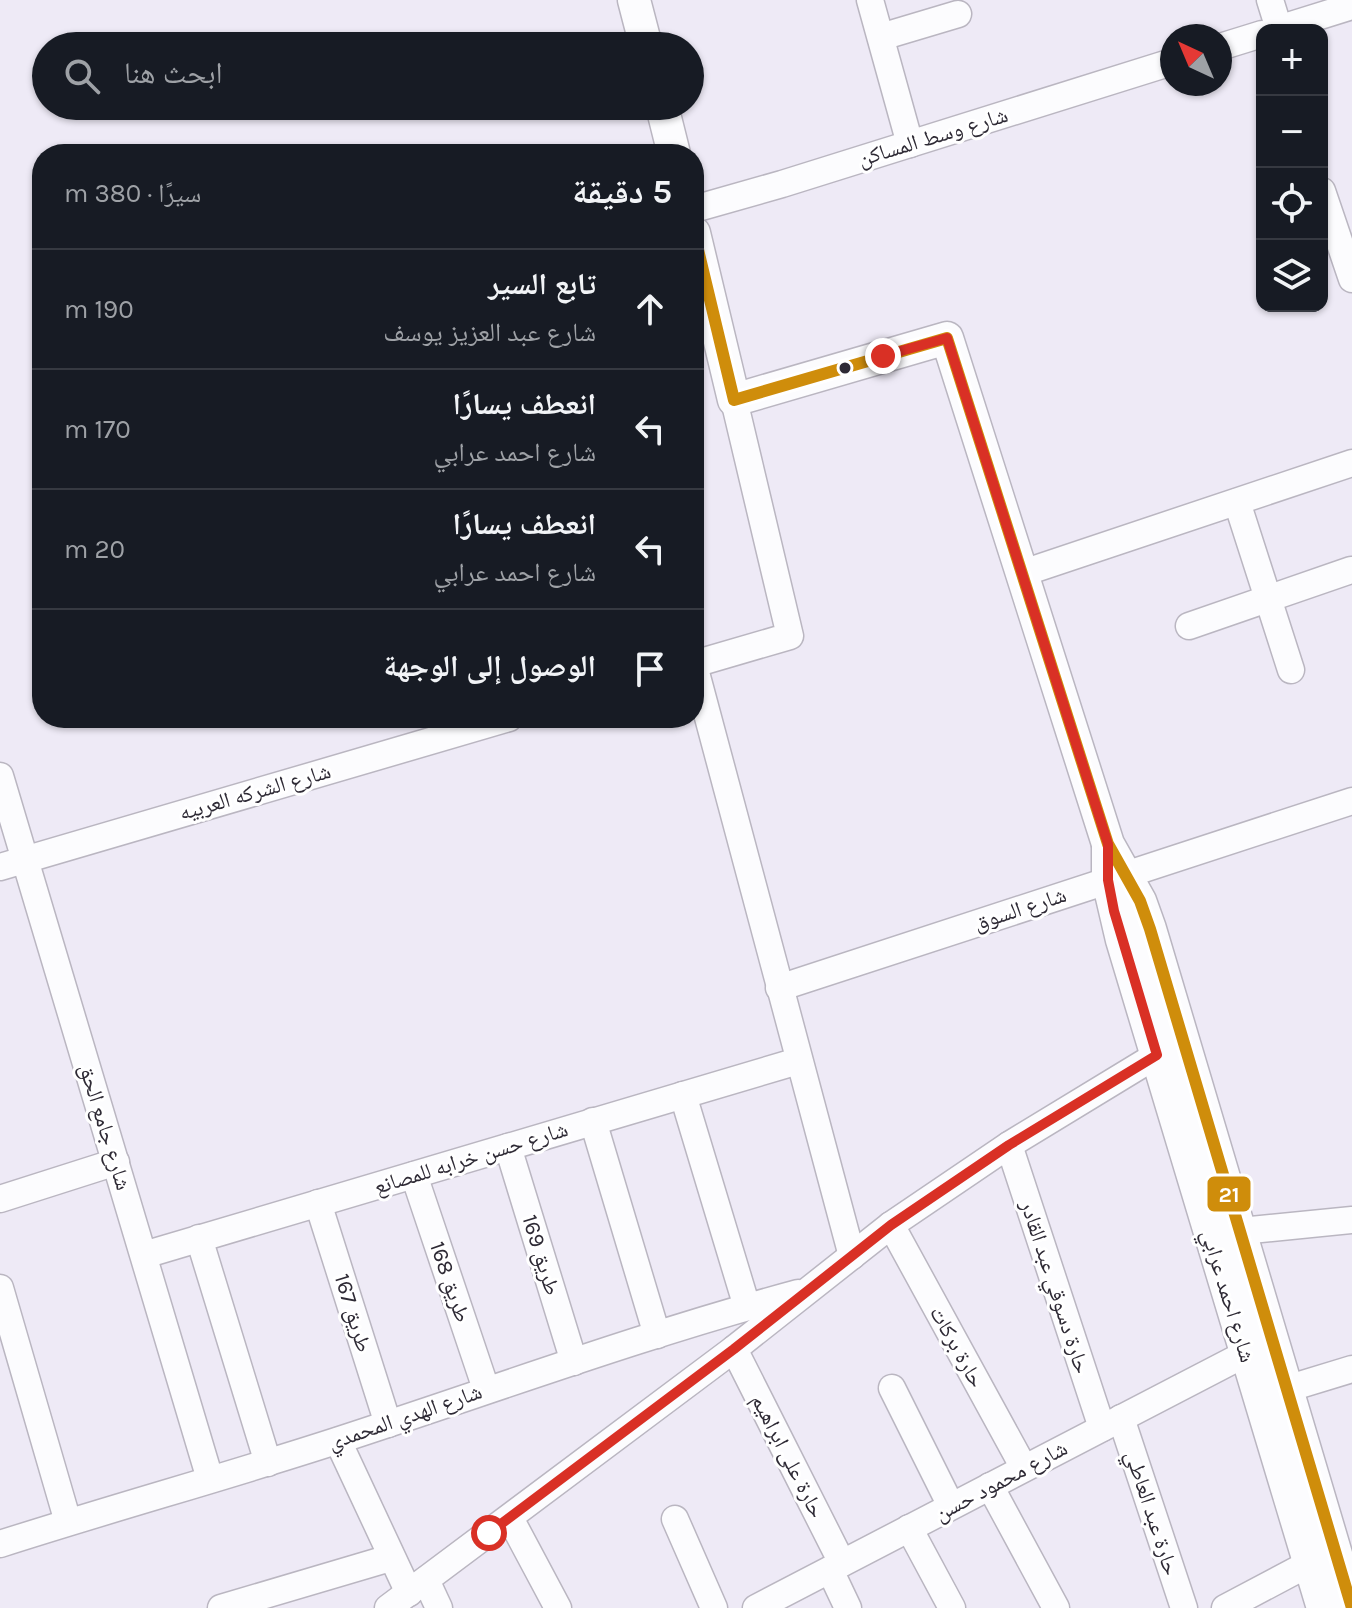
<!DOCTYPE html>
<html lang="ar">
<head>
<meta charset="utf-8">
<style>
  :root { --surface:#171b24; --page:#242831; --text:#f1f3f6; --muted:#9ea1a6; --line:#363941 }
  body { margin:0; font-family:Karla,"Noto Naskh Arabic",sans-serif; background:var(--page); color:var(--text); direction:rtl }
  .controls { position:absolute; right:24px; top:24px; display:grid; overflow:hidden; border-radius:16px; box-shadow:0 2px 6px #0004 }
  .controls button { width:72px; height:72px; display:grid; place-items:center; padding:0; border:0; border-bottom:2px solid var(--line); background:var(--surface); color:var(--text); font:40px sans-serif }
  .compass { position:absolute; left:1160px; top:24px; width:72px; height:72px; border-radius:50%; background:var(--surface); box-shadow:0 2px 6px #0004; rotate:316deg }
  .stop { position:absolute; width:24px; height:24px; margin:-18px; border:6px solid #d93025; border-radius:50%; background:#fff }
  .stop.end { background:#d93025; border-color:#fff; box-shadow:0 2px 8px #0008 }
  .list { margin:0; padding:0; list-style:none }
  h2 { display:flex; justify-content:space-between; align-items:center; height:104px; margin:0; padding:0 32px; font-size:34px }
  h2 small { font-size:26px; font-weight:400; color:var(--muted) }
  .list li { display:grid; grid-template-columns:52px 1fr auto; gap:24px; align-items:center; box-sizing:border-box; height:120px; padding:0 32px; border-top:2px solid var(--line) }
  .list b { display:block; font-size:30px; white-space:nowrap }
  .list p { margin:0; font-size:26px; white-space:nowrap; color:var(--muted) }
  .list em { font-size:26px; font-style:normal; color:var(--muted) }
  .icon { flex:none; width:44px; height:44px; fill:none; stroke:currentColor; stroke-width:2; stroke-linecap:round; stroke-linejoin:round }
  .map { position:relative; flex:none; width:1352px; height:1608px; overflow:hidden; direction:ltr }
  .search { position:absolute; background:var(--surface); box-shadow:0 2px 6px #0004; left:32px; top:32px; width:672px; height:88px; display:flex; align-items:center; gap:20px; box-sizing:border-box; padding:0 28px; border-radius:44px; color:var(--muted); font-size:30px }
  .panel { position:absolute; background:var(--surface); box-shadow:0 2px 6px #0004; left:32px; top:144px; width:672px; height:584px; border-radius:32px; direction:rtl }
  .map>svg:first-child { display:block }
  .lines { fill:none; stroke-linecap:round; stroke-linejoin:round }
  .minor-casing { stroke:#bab6c1; stroke-width:29 }
  .tertiary-casing { stroke:#bab6c1; stroke-width:35 }
  .minor { stroke:#fcfcfe; stroke-width:26 }
  .tertiary { stroke:#fcfcfe; stroke-width:32 }
  .bus-1-casing { stroke:#fff; stroke-width:18 }
  .bus-1 { stroke:#cf8d0b; stroke-width:12 }
  .route { stroke:#d93025; stroke-width:10 }
  .bus-dot { fill:#2e2a35; stroke:#fff; stroke-width:3 }
  .labels { text-anchor:middle; dominant-baseline:central; stroke-width:6; stroke-linejoin:round; paint-order:stroke }
  .street-label { font-size:22px; fill:#2e2a35; stroke:#fff }
  .line-badge { stroke:#fff; stroke-width:3 }
  .badge-label { font-size:22px; text-anchor:middle; font-weight:bold; fill:#fff }
</style>
</head>
<body>
<div class="map">
<svg width="1352" height="1608" viewBox="0 0 1352 1608">
  <rect width="100%" height="100%" fill="#eeeaf6"/>
  <g class="lines">
    <defs>
      <g id="minor">
        <polyline points="870,0 910,144"/>
        <polyline points="1270,0 1279,29"/>
        <polyline points="1275,30 1352,6"/>
        <polyline points="881,37 958,14"/>
        <polyline points="1220,47 1262,34"/>
        <polyline points="1322,191 1352,279"/>
        <polyline points="694,209 782,184 1172,62"/>
        <polyline points="1237,502 1291,670"/>
        <polyline points="1023,573 1352,463"/>
        <polyline points="1189,626 1351,570"/>
        <polyline points="694,664 790,636 734,400"/>
        <polyline points="694,665 852,1256"/>
        <polyline points="0,776 210,1479"/>
        <polyline points="0,867 509,718"/>
        <polyline points="779,988 1352,801"/>
        <polyline points="683,1095 747,1307"/>
        <polyline points="593,1121 657,1335"/>
        <polyline points="1009,1145 1102,1428"/>
        <polyline points="508,1147 574,1362"/>
        <polyline points="414,1175 486,1389"/>
        <polyline points="0,1199 116,1162"/>
        <polyline points="318,1203 388,1424"/>
        <polyline points="891,1225 1024,1468"/>
        <polyline points="1241,1231 1352,1220"/>
        <polyline points="199,1238 268,1463"/>
        <polyline points="144,1255 798,1061"/>
        <polyline points="0,1288 68,1522"/>
        <polyline points="734,1349 842,1563"/>
        <polyline points="892,1388 951,1506"/>
        <polyline points="1270,1394 1352,1369"/>
        <polyline points="1121,1418 1184,1608"/>
        <polyline points="338,1441 409,1593"/>
        <polyline points="990,1486 1056,1608"/>
        <polyline points="510,1518 558,1608"/>
        <polyline points="675,1519 714,1608"/>
        <polyline points="909,1528 952,1608"/>
        <path d="M0,1544C112,1508 225,1477 336,1441C490,1391 642,1335 798,1293"/>
        <polyline points="830,1570 848,1608"/>
        <polyline points="426,1580 439,1608"/>
        <polyline points="221,1608 390,1558"/>
        <polyline points="388,1608 734,1349 891,1225 1009,1145 1157,1055"/>
        <polyline points="756,1608 1245,1354"/>
        <polyline points="1225,1608 1310,1563"/>
      </g>
      <g id="tertiary">
        <polyline points="634,0 646,46"/>
        <polyline points="662,106 674,154"/>
        <polyline points="694,233 734,400 947,338 1108,844 1140,901 1150,929 1352,1608"/>
        <polyline points="1108,847 1108,880 1122,940 1323,1608"/>
      </g>
    </defs>
    <use href="#minor" class="minor-casing"/>
    <use href="#tertiary" class="tertiary-casing"/>
    <use href="#minor" class="minor"/>
    <use href="#tertiary" class="tertiary"/>
    <defs>
      <polyline id="bus-1" points="694,233 734,400 947,338 1108,844 1140,901 1150,929 1352,1608"/>
    </defs>
    <use href="#bus-1" class="bus-1-casing"/>
    <use href="#bus-1" class="bus-1"/>
  </g>
  <g class="lines">
    <polyline class="route" points="489,1533 734,1349 891,1225 1009,1145 1157,1055 1114,911 1108,880 1108,844 947,338 883,356"/>
  </g>
  <circle class="bus-dot" cx="845" cy="368" r="7"/>
  <g class="labels">
    <g class="street-label">
      <text transform="translate(933 137) rotate(-17)">شارع وسط المساكن</text>
      <text transform="translate(255 792) rotate(-16)">شارع الشركه العربيه</text>
      <text transform="translate(1020 909) rotate(-18)">شارع السوق</text>
      <text transform="translate(105 1127) rotate(73)">شارع جامع الحق</text>
      <text transform="translate(471 1158) rotate(-17)">شارع حسن خرابه للمصانع</text>
      <text transform="translate(541 1255) rotate(73)">طريق 169</text>
      <text transform="translate(450 1282) rotate(71)">طريق 168</text>
      <text transform="translate(1055 1287) rotate(72)">حارة دسوقي عبد القادر</text>
      <text transform="translate(1228 1296) rotate(73)">شارع احمد عرابي</text>
      <text transform="translate(353 1313) rotate(73)">طريق 167</text>
      <text transform="translate(957 1347) rotate(61)">حارة بركات</text>
      <text transform="translate(405 1417) rotate(-19)">شارع الهدي المحمدي</text>
      <text transform="translate(788 1456) rotate(63)">حارة على ابراهيم</text>
      <text transform="translate(1001 1481) rotate(-28)">شارع محمود حسن</text>
      <text transform="translate(1152 1513) rotate(72)">حارة عبد العاطي</text>
    </g>
  </g>
  <rect class="line-badge" x="1206" y="1175" width="46" height="38" rx="8" fill="#cf8d0b"/>
  <g class="badge-label">
    <text x="1229" y="1202">21</text>
  </g>
</svg>
<div class="controls">
<button>+</button>
<button>−</button>
<button><svg class="icon" aria-label="locate" viewBox="0 0 24 24"><circle cx="12" cy="12" r="6"/><path d="M12 2v4M12 18v4M2 12h4M18 12h4"/></svg></button>
<button><svg class="icon" aria-label="layers" viewBox="0 0 24 24"><path d="M12 4l9 5-9 5-9-5zM3 14l9 5 9-5"/></svg></button>
</div>
<svg class="compass" viewBox="-18 -18 36 36"><path d="M0-13l5 13h-10z" fill="#e53935"/><path d="M0 13l5-13h-10z" fill="#9ea1a6"/></svg>
<div class="stop" style="left:489px;top:1533px"></div>
<div class="stop end" style="left:883px;top:356px"></div>
<div class="search"><svg class="icon" aria-label="search" viewBox="0 0 24 24"><circle cx="10" cy="10" r="6"/><path d="M15 15l6 6"/></svg>ابحث هنا</div>
<section class="panel">
<h2>5 دقيقة<small>سيرًا · 380 m</small></h2>
<ul class="list">
<li><svg class="icon" aria-label="ahead" viewBox="0 0 24 24"><path d="M12 20V5M6 11l6-6 6 6"/></svg><div><b>تابع السير</b><p>شارع عبد العزيز يوسف</p></div><em>190 m</em></li>
<li><svg class="icon" aria-label="left" viewBox="0 0 24 24"><path d="M17 20v-9H6M10 6l-5 5 5 5"/></svg><div><b>انعطف يسارًا</b><p>شارع احمد عرابي</p></div><em>170 m</em></li>
<li><svg class="icon" aria-label="left" viewBox="0 0 24 24"><path d="M17 20v-9H6M10 6l-5 5 5 5"/></svg><div><b>انعطف يسارًا</b><p>شارع احمد عرابي</p></div><em>20 m</em></li>
<li><svg class="icon" aria-label="arrive" viewBox="0 0 24 24"><path d="M6 21V4h12l-3 4 3 4H6"/></svg><div><b>الوصول إلى الوجهة</b></div></li>
</ul>
</section>
</div>
</body>
</html>
